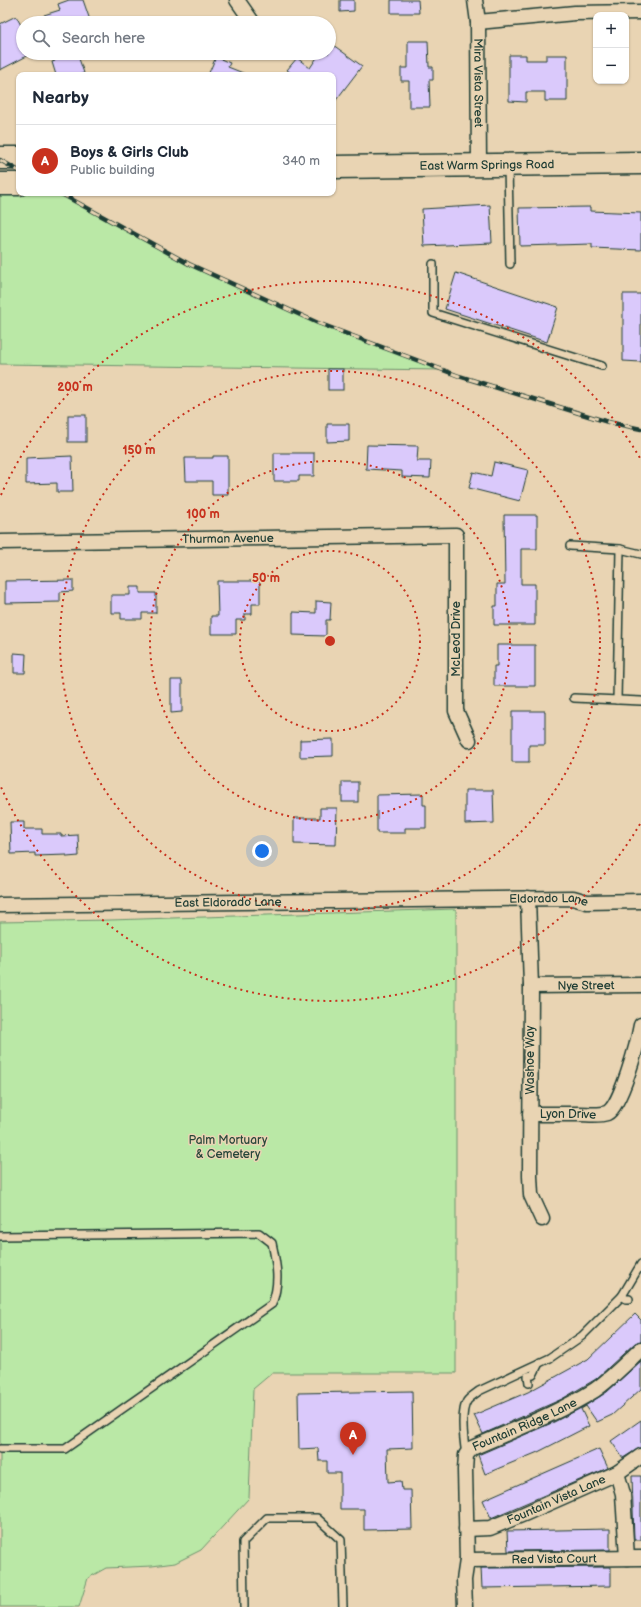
<!DOCTYPE html>
<html lang="en">
<head>
<meta charset="utf-8">
<style>
  :root { --surface:#fff; --page:#f6f6f7; --text:#1f2937; --muted:#747a83; --line:#e0e1e3; --accent:#c8321e }
  body { margin:0; font-family:"Balsamiq Sans",sans-serif; background:var(--page); color:var(--text) }
  .controls { position:absolute; right:12px; top:12px; display:grid; overflow:hidden; border-radius:8px; box-shadow:0 1px 3px #0004 }
  .controls button { width:36px; height:36px; display:grid; place-items:center; padding:0; border:0; border-bottom:1px solid var(--line); background:var(--surface); color:var(--text); font:20px sans-serif }
  .you { position:absolute; left:262px; top:851px; width:14px; height:14px; margin:-10px; border:3px solid #fff; border-radius:50%; background:#1a73e8; box-shadow:0 0 0 6px #1a73e833 }
  .badge { display:grid; place-items:center; width:26px; height:26px; border-radius:50%; background:var(--accent); color:#fff; font-size:13px; font-weight:700 }
  .pin { position:absolute; translate:-50% -33px; filter:drop-shadow(0 1px 2px #0008) }
  .pin::after { content:''; position:absolute; top:21px; width:14px; height:12px; background:inherit; clip-path:polygon(0 0,100% 0,50% 100%) }
  .list { margin:0; padding:0; list-style:none }
  h2 { display:flex; justify-content:space-between; align-items:center; height:52px; margin:0; padding:0 16px; font-size:17px }
  h2 small { font-size:13px; font-weight:400; color:var(--muted) }
  .list li { display:grid; grid-template-columns:26px 1fr auto; gap:12px; align-items:center; box-sizing:border-box; height:72px; padding:0 16px; border-top:1px solid var(--line) }
  .list b { display:block; font-size:15px; white-space:nowrap }
  .list p { margin:0; font-size:13px; white-space:nowrap; color:var(--muted) }
  .list em { font-size:13px; font-style:normal; color:var(--muted) }
  .icon { flex:none; width:22px; height:22px; fill:none; stroke:currentColor; stroke-width:2; stroke-linecap:round; stroke-linejoin:round }
  .map { position:relative; flex:none; width:641px; height:1607px; overflow:hidden }
  .search { position:absolute; background:var(--surface); box-shadow:0 1px 3px #0004; left:16px; top:16px; width:320px; height:44px; display:flex; align-items:center; gap:10px; box-sizing:border-box; padding:0 14px; border-radius:22px; color:var(--muted); font-size:15px }
  .panel { position:absolute; background:var(--surface); box-shadow:0 1px 3px #0004; left:16px; top:72px; width:320px; height:124px; border-radius:8px }
  .map>svg:first-child { display:block }
  .green { fill:#bae8a6; stroke:#6c926d }
  .building { fill:#dac9fb; stroke:#1f3d34 }
  .lines { fill:none; stroke-linecap:round; stroke-linejoin:round }
  .service-casing { stroke:#1f3d34; stroke-width:10 }
  .minor-casing { stroke:#1f3d34; stroke-width:17 }
  .primary-casing { stroke:#1f3d34; stroke-width:25 }
  .service { stroke:#e9d4b3; stroke-width:7 }
  .minor { stroke:#e9d4b3; stroke-width:14 }
  .primary { stroke:#e9d4b3; stroke-width:22 }
  .rail-casing { stroke:#1f3d34; stroke-width:4.5 }
  .rail { stroke:#e9d4b3; stroke-width:3; stroke-dasharray:9; stroke-linecap:butt }
  .ring { fill:none; stroke:#c8321e; stroke-width:2; stroke-dasharray:2 4 }
  .labels { text-anchor:middle; dominant-baseline:central; stroke-width:3; stroke-linejoin:round; paint-order:stroke }
  .street-label { font-size:12px; fill:#1f3d34; stroke:#e9d4b3 }
  .park-label { font-size:12px; fill:#27463a; stroke:#e9d4b3 }
  .centre { fill:#c8321e; stroke:#e9d4b3; stroke-width:2 }
  .ring-label { font-size:12px; text-anchor:middle; font-weight:bold; fill:#c8321e; stroke:#e9d4b3; stroke-width:3; stroke-linejoin:round; paint-order:stroke }
</style>
</head>
<body>
<div class="map">
<svg width="641" height="1607" viewBox="0 0 641 1607">
  <rect width="100%" height="100%" fill="#e9d4b3"/>
  <filter id="ink" filterUnits="userSpaceOnUse"><feTurbulence type="fractalNoise" baseFrequency=".025" numOctaves="2"/><feDisplacementMap in="SourceGraphic" scale="8" xChannelSelector="R" yChannelSelector="G"/><feConvolveMatrix kernelMatrix="1 2 1 2 8 2 1 2 1" color-interpolation-filters="sRGB"/></filter>
  <g filter="url(#ink)">
    <g class="green">
      <polygon points="0,182 19,193 60,193 189,264 318,323 441,370 0,364"/>
      <polygon points="456,909 456,1373 272,1373 253,1389 249,1498 201,1550 175,1563 152,1566 106,1568 88,1578 79,1607 0,1607 0,922 110,920"/>
    </g>
    <g class="building">
      <polygon points="69,0 83,0 91,23 46,23 44,15 60,10 58,4"/>
      <polygon points="340,0 354,0 354,11 340,12"/>
      <polygon points="391,0 418,0 419,13 391,13"/>
      <polygon points="16,16 23,29 23,53 26,53 27,56 0,70 0,24"/>
      <polygon points="408,41 428,41 429,67 433,67 433,80 429,80 430,107 409,107 409,81 401,81 401,68 408,68"/>
      <polygon points="329,42 362,66 333,104 333,75 294,75 287,70 297,58 310,68 320,53 329,53"/>
      <polygon points="52,53 77,53 84,73 79,75 56,75 52,62 55,61"/>
      <polygon points="509,55 526,55 526,60 546,60 546,55 567,55 567,101 545,101 545,92 526,92 526,102 509,101"/>
      <polygon points="216,57 230,63 228,67 248,75 208,75"/>
      <polygon points="490,205 492,243 424,246 422,209"/>
      <polygon points="590,207 590,211 641,213 641,250 592,248 592,244 520,246 519,208"/>
      <polygon points="456,273 558,307 547,342 445,309"/>
      <polygon points="623,294 641,294 641,362 623,361"/>
      <rect x="328" y="369" width="15" height="21"/>
      <rect x="68" y="415" width="18" height="27"/>
      <polygon points="327,424 349,424 349,441 327,442"/>
      <polygon points="367,445 418,446 417,461 431,461 430,478 402,477 402,471 366,469"/>
      <polygon points="274,453 314,453 314,476 299,476 299,481 274,481"/>
      <polygon points="72,456 73,492 57,492 57,483 26,484 26,458"/>
      <polygon points="213,456 228,456 228,495 212,495 212,481 186,481 185,458 213,458"/>
      <polygon points="494,462 528,470 520,501 469,488 473,472 491,476"/>
      <polygon points="504,515 537,515 537,549 521,549 521,584 535,584 535,625 494,625 494,606 497,606 497,584 505,584"/>
      <polygon points="73,580 73,591 60,592 60,602 5,603 5,581"/>
      <polygon points="217,581 260,581 260,604 252,604 252,614 245,614 245,620 236,620 236,634 211,634 211,616 218,616"/>
      <polygon points="130,587 140,587 140,593 156,593 156,613 142,613 142,619 121,619 121,613 111,613 111,595 130,595"/>
      <polygon points="316,601 331,602 330,620 326,620 326,636 293,635 293,612 316,613"/>
      <polygon points="497,645 535,645 535,686 494,686 494,666 497,666"/>
      <polygon points="14,653 26,654 25,673 14,673"/>
      <polygon points="171,680 182,680 182,712 171,713"/>
      <polygon points="512,711 545,711 545,745 529,745 529,762 512,762"/>
      <polygon points="333,739 333,756 300,757 300,740"/>
      <rect x="342" y="782" width="16" height="20"/>
      <polygon points="465,790 493,790 494,823 465,824"/>
      <polygon points="423,794 423,805 426,805 426,828 405,828 405,833 377,833 377,795"/>
      <polygon points="320,808 337,808 336,845 294,844 294,818 320,818"/>
      <polygon points="10,822 24,822 24,829 42,829 42,834 61,834 61,836 78,835 79,856 67,857 67,855 35,856 35,853 11,854"/>
      <polygon points="635,1314 641,1320 641,1341 635,1343 596,1379 562,1399 483,1434 474,1415 528,1392 588,1359"/>
      <polygon points="641,1361 641,1389 612,1415 597,1422 586,1406 581,1409 589,1426 538,1452 485,1474 478,1455 554,1422 585,1406 607,1392"/>
      <polygon points="412,1391 413,1448 387,1449 388,1482 401,1481 402,1490 411,1490 412,1529 364,1530 364,1509 340,1509 340,1473 327,1473 327,1461 319,1461 318,1448 299,1449 298,1393"/>
      <polygon points="641,1420 641,1447 623,1458 611,1441"/>
      <polygon points="599,1449 608,1468 491,1518 483,1500"/>
      <polygon points="632,1476 641,1476 641,1540 634,1540"/>
      <polygon points="610,1529 610,1550 508,1551 507,1531"/>
      <polygon points="611,1567 611,1586 482,1588 481,1568"/>
    </g>
    <g class="lines">
      <defs>
        <g id="service">
          <polyline points="508,166 510,264"/>
          <polyline points="433,264 433,313 602,366"/>
          <polyline points="570,546 620,549 641,554"/>
          <polyline points="574,698 641,701"/>
          <polyline points="617,700 620,549"/>
          <path d="M0,1236L259,1233L272,1243C277,1266 280,1283 272,1304L65,1449H0"/>
          <polyline points="622,1296 626,1299 629,1299"/>
          <polyline points="529,1383 528,1376 533,1375 539,1363"/>
          <path d="M466,1455C464,1442 460,1412 467,1401C470,1397 475,1394 479,1391L550,1358L582,1336L622,1296L641,1264"/>
          <polyline points="244,1607 243,1542 267,1518 317,1518 341,1540 343,1607"/>
        </g>
        <g id="minor">
          <polyline points="237,0 253,23"/>
          <path id="s1" d="M475,0L478,22L479,165"/>
          <polyline points="478,22 575,13 641,12"/>
          <path id="s2" d="M0,542L456,535V711L469,740"/>
          <polyline points="528,898 531,986 530,1176 531,1195 542,1219"/>
          <path id="s3" d="M0,905L573,898L587,902L641,901"/>
          <path id="s4" d="M531,986L641,985"/>
          <path id="s5" d="M530,1114C547,1114 563,1114 579,1114C588,1114 598,1116 607,1113C621,1106 638,1042 641,1025"/>
          <polyline points="617,1473 623,1494 627,1558"/>
          <path id="s6" d="M466,1529L490,1528L524,1514L617,1473L641,1456"/>
          <path id="s7" d="M467,1560L641,1558"/>
          <path id="s8" d="M465,1607L464,1580L467,1560L465,1470L466,1455L472,1448C513,1430 557,1414 595,1390C612,1378 626,1363 641,1349"/>
        </g>
        <g id="primary">
          <polyline points="0,158 19,158"/>
          <path id="s9" d="M333,167L641,163"/>
          <polyline points="0,184 19,184"/>
        </g>
      </defs>
      <use href="#service" class="service-casing"/>
      <use href="#minor" class="minor-casing"/>
      <use href="#primary" class="primary-casing"/>
      <use href="#service" class="service"/>
      <use href="#minor" class="minor"/>
      <use href="#primary" class="primary"/>
      <defs>
        <g id="rail">
          <polyline points="0,160 19,171"/>
          <polyline points="60,193 189,264 318,323 459,376 608,422 641,429"/>
        </g>
      </defs>
      <use href="#rail" class="rail-casing"/>
      <use href="#rail" class="rail"/>
    </g>
  </g>
  <g class="ring">
    <circle cx="330" cy="641" r="90"/>
    <circle cx="330" cy="641" r="180"/>
    <circle cx="330" cy="641" r="270"/>
    <path d="M640 824A360 360 0 0 1 1 787M1 495A360 360 0 0 1 640 458"/>
  </g>
  <g class="labels">
    <g class="street-label">
      <text stroke="none"><textPath href="#s1" startOffset="83">Mira Vista Street</textPath></text>
      <text stroke="none"><textPath href="#s9" startOffset="154">East Warm Springs Road</textPath></text>
      <text stroke="none"><textPath href="#s2" startOffset="228">Thurman Avenue</textPath></text>
      <text transform="translate(456 639) rotate(-90)">McLeod Drive</text>
      <text stroke="none"><textPath href="#s3" startOffset="549">Eldorado Lane</textPath></text>
      <text stroke="none"><textPath href="#s3" startOffset="228">East Eldorado Lane</textPath></text>
      <text stroke="none"><textPath href="#s4" startOffset="55">Nye Street</textPath></text>
      <text transform="translate(530 1060) rotate(-90)">Washoe Way</text>
      <text stroke="none"><textPath href="#s5" startOffset="38">Lyon Drive</textPath></text>
      <text stroke="none"><textPath href="#s8" startOffset="219">Fountain Ridge Lane</textPath></text>
      <text stroke="none"><textPath href="#s6" startOffset="96">Fountain Vista Lane</textPath></text>
      <text stroke="none"><textPath href="#s7" startOffset="87">Red Vista Court</textPath></text>
    </g>
    <g class="park-label">
      <text x="228" y="1140">Palm Mortuary<tspan x="228" dy="14">&amp; Cemetery</tspan></text>
    </g>
  </g>
  <circle cx="330" cy="641" r="6" class="centre"/>
  <g class="ring-label">
    <text x="75" y="391">200 m</text>
    <text x="139" y="454">150 m</text>
    <text x="203" y="518">100 m</text>
    <text x="266" y="582">50 m</text>
  </g>
</svg>
<div class="controls">
<button>+</button>
<button>−</button>
</div>
<div class="you"></div>
<div class="pin badge" style="left:353px;top:1455px">A</div>
<div class="search"><svg class="icon" aria-label="search" viewBox="0 0 24 24"><circle cx="10" cy="10" r="6"/><path d="M15 15l6 6"/></svg>Search here</div>
<section class="panel">
<h2>Nearby<small></small></h2>
<ul class="list">
<li><span class="badge">A</span><div><b>Boys &amp; Girls Club</b><p>Public building</p></div><em>340 m</em></li>
</ul>
</section>
</div>
</body>
</html>
